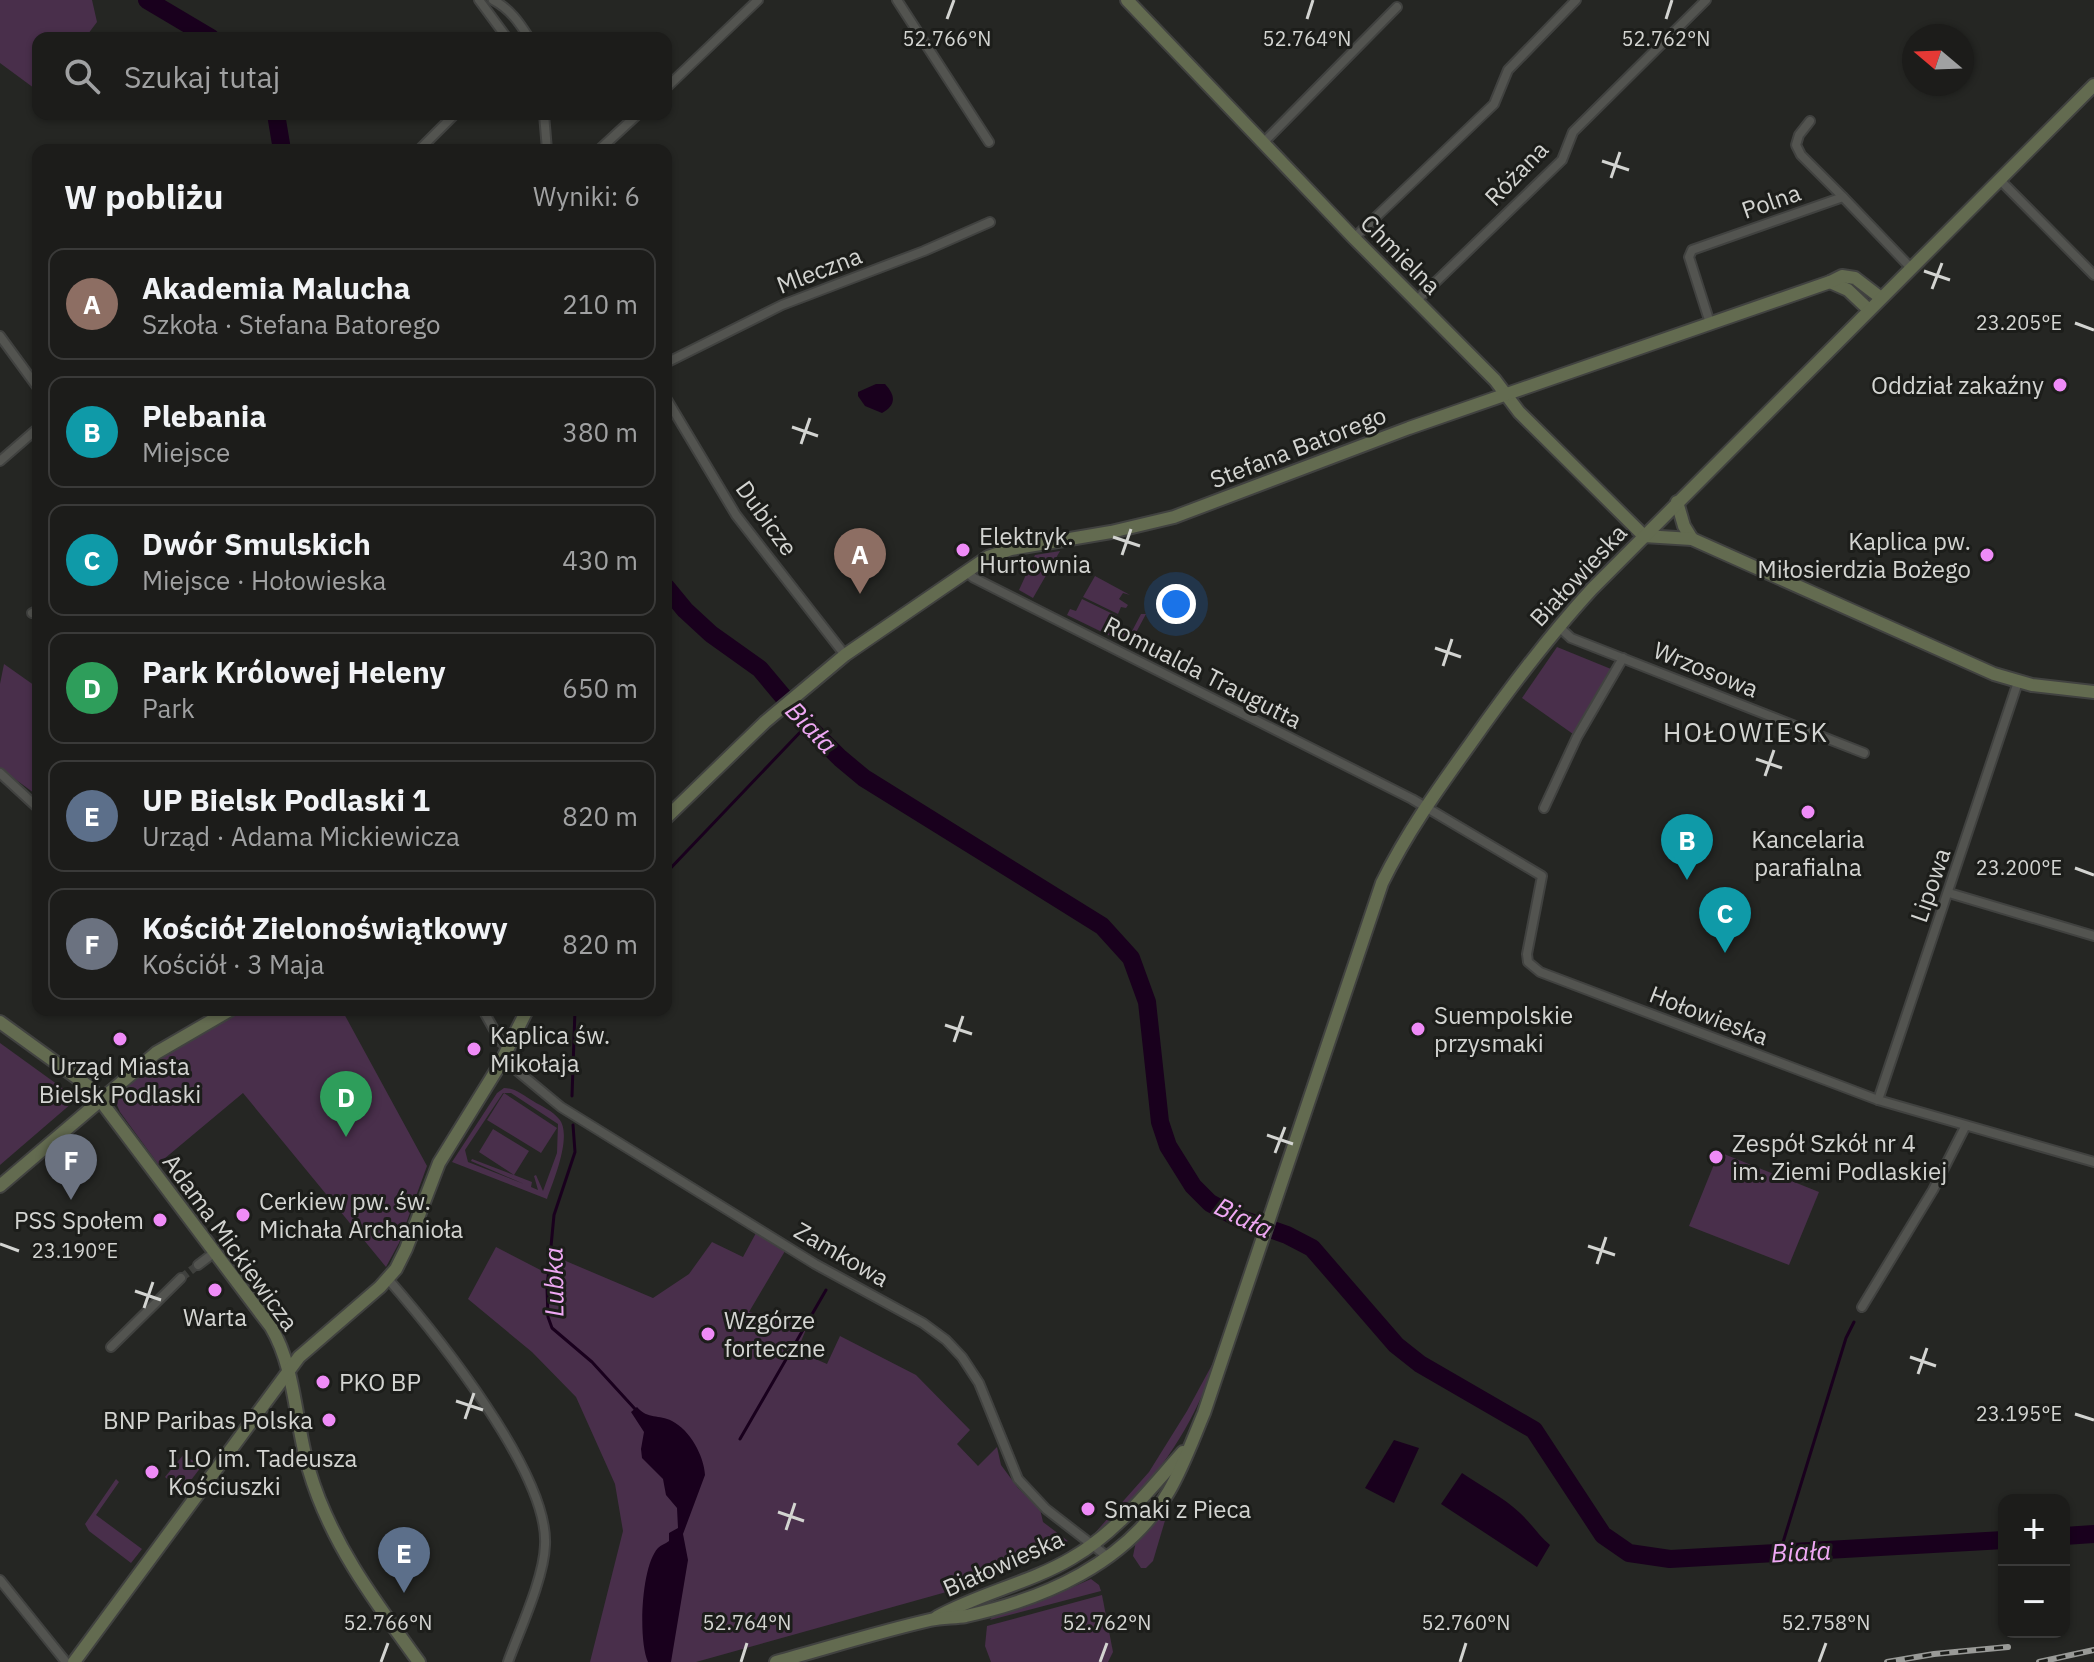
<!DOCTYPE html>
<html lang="pl">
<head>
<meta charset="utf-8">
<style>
  :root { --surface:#1c1c1a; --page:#292927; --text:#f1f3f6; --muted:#a0a1a2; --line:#3a3a39; --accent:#bca0f2 }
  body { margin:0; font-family:"IBM Plex Sans",sans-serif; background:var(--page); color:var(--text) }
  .controls { position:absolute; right:24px; bottom:24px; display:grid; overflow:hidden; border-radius:16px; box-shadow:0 2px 6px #0004 }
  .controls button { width:72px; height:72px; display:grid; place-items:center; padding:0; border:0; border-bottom:2px solid var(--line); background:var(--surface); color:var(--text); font:40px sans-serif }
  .compass { position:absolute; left:1902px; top:24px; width:72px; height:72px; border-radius:50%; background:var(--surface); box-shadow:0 2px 6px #0004; rotate:289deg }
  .you { position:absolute; left:1176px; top:604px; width:28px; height:28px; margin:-20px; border:6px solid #fff; border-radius:50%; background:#1a73e8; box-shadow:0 0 0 12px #1a73e833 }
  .badge { display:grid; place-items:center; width:52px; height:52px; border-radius:50%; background:var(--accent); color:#fff; font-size:26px; font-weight:700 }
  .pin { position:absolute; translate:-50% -66px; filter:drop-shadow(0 2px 4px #0008) }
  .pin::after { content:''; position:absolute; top:42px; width:28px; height:24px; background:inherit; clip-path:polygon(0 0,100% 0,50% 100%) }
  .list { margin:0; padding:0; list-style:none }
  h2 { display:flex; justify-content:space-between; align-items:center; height:104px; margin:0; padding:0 32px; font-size:34px }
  h2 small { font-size:26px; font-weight:400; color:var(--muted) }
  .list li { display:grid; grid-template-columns:52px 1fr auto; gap:24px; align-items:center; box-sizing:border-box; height:112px; margin:0 16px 16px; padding:0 16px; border:2px solid var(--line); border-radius:16px }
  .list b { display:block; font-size:30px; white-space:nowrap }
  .list p { margin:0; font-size:26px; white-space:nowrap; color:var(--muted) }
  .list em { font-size:26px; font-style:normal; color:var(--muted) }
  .icon { flex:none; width:44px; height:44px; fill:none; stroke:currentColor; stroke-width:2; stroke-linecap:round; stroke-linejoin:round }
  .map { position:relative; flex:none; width:2094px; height:1662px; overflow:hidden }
  .search { position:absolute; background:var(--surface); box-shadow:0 2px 6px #0004; left:32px; top:32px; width:640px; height:88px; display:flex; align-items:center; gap:20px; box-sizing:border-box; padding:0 28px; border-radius:16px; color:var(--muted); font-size:30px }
  .panel { position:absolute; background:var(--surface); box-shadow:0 2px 6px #0004; left:32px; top:144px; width:640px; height:872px; border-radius:16px }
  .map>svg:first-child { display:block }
  .green { fill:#492f4b; fill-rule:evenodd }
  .water { fill:#19001d }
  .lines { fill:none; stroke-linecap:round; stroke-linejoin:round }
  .stream { stroke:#19001d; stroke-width:3 }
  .river { stroke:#19001d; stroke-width:18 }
  .street-tunnel { stroke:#3f403d; stroke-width:8; stroke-dasharray:8 4; stroke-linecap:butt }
  .street-casing { stroke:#414240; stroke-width:12 }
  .secondary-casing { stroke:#414240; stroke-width:16 }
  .street { stroke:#535450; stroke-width:8 }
  .secondary { stroke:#636b50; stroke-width:12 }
  .rail-casing { stroke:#999a97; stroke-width:6 }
  .rail { stroke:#1c1d1a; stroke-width:3; stroke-dasharray:9; stroke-linecap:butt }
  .ticks { fill:none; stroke:#d3d4d1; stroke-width:3 }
  .poi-dot { fill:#ef8bf7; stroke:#1c1d1a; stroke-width:3 }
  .labels { text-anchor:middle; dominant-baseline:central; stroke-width:6; stroke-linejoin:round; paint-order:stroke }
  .street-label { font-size:24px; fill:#d3d4d1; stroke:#1c1d1a }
  .poi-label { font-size:24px; fill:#d3d4d1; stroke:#1c1d1a; text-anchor:start }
  .water-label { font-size:26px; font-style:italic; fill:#efa8f4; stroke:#1c1d1a }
  .neighbourhood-label { font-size:26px; letter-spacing:2px; fill:#d3d4d1; stroke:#1c1d1a }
  .ticks-label { font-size:20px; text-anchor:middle; fill:#d3d4d1; stroke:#1c1d1a; stroke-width:6; stroke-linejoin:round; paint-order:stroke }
</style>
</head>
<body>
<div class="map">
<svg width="2094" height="1662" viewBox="0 0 2094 1662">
  <rect width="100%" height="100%" fill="#252623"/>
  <g class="green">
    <polygon points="0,0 92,0 97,22 85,38 38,38 38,91 0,63"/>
    <polygon points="1060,551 1033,598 1019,590 1035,555"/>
    <polygon points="1095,576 1130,595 1123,593 1119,599 1128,605 1126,608 1121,607 1118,614 1083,597"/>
    <polygon points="1082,599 1117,616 1114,624 1131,633 1141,614 1146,614 1132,640 1139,650 1067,615 1070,609 1076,611"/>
    <polygon points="1557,647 1611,669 1573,734 1522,698"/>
    <polygon points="4,664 38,688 38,796 0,768 0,684"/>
    <path d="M243,1010H342L427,1166L399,1243L386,1267L243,1093L158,1164L120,1112L117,1105C123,1074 214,1026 243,1010Z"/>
    <polygon points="0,1043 65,1090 72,1103 0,1165"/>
    <path d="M504,1088C515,1088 523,1095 533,1101C541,1106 553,1111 559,1119C573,1135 553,1182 547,1199L452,1162L497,1093ZM503,1093H511L558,1124L557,1153L543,1191L536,1175L534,1176L538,1190L531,1187L532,1182L514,1175L529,1151L493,1129L479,1152L514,1175L472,1159L471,1161L524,1184L468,1162L465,1150Z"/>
    <polygon points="504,1093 557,1128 541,1153 487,1120"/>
    <polygon points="1719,1152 1819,1192 1789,1265 1689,1226"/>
    <polygon points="756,1233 785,1251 749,1312 807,1327 797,1351 827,1364 840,1336 916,1375 970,1430 957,1444 978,1466 997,1447 1001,1465 1018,1488 1040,1509 1043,1522 1068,1541 1007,1570 950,1591 696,1662 590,1662 623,1531 615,1484 576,1397 532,1352 468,1299 496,1247 554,1277 554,1256 653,1298 689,1274 712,1242 743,1257"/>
    <path d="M1220,1350C1199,1410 1175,1455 1131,1501C1121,1513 1108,1528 1094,1534L1149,1472L1187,1411Z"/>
    <polygon points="184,1454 201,1467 182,1492 165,1477"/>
    <polygon points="116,1479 119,1482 96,1515 142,1549 131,1563 89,1531 85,1524"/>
    <polygon points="1166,1505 1169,1507 1153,1561 1146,1568 1141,1568 1133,1556 1136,1541"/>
    <polygon points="1091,1579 1099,1585 1101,1591 990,1620 993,1616 1043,1600"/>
    <polygon points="1102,1595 1113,1652 1108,1662 991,1662 985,1646 987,1626"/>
  </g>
  <g class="water">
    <path d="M876,384H885C896,396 896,405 882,413L865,406L858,396V392Z"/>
    <path d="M637,1407C648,1420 659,1414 672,1421C690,1430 704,1456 705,1475L683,1534L688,1560L671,1662H648C638,1640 641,1566 658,1548C661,1545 665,1544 669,1541V1533L678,1528L677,1508L666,1495L663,1479L642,1458L641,1449L644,1432L631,1412Z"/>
    <polygon points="1394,1440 1419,1448 1394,1503 1365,1488"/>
    <path d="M1462,1473C1481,1486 1503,1497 1520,1513C1531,1523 1538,1535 1550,1545L1537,1567L1441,1504Z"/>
  </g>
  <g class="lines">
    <g class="stream">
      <polyline points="666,873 807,725"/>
      <polyline points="572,1096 575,1010"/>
      <polyline points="573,1125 575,1152 554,1215 547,1288 548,1317 552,1328 592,1362 635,1409"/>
      <polyline points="740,1439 826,1290"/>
      <polyline points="1780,1552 1846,1338 1854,1322"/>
    </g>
    <g class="river">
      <polyline points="147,0 211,38"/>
      <polyline points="276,114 282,150"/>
      <polyline points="666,587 685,610 711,634 760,669 807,725 840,758 864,778 1102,926 1131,958 1147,1002 1160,1122 1168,1146 1193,1186 1210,1203 1236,1217 1287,1235 1312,1248 1396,1345 1420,1364 1534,1430 1603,1535 1629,1553 1670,1559 2004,1540"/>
      <polyline points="2064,1536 2094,1534"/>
    </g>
    <polyline class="street-tunnel" points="181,1278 198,1265"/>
    <defs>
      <g id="street">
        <polyline points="479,0 507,38"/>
        <path d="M493,0C510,9 519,22 529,38"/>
        <polyline points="897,0 989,142"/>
        <polyline points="666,88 758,0"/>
        <polyline points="544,114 547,150"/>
        <polyline points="1810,121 1799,135 1796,145 1801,155 1843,197"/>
        <polyline points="1263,143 1397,7"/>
        <polyline points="419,150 455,114"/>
        <polyline points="599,150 638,114"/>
        <polyline points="2000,180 2094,275"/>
        <polyline points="1354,238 1494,104 1508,70 1576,0"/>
        <polyline points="1416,301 1562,160 1573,132 1706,0"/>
        <polyline points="1710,323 1689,257 1692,250 1843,197 1911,268"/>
        <polyline points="0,336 38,388"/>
        <polyline points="666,363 782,305 924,251 990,222"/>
        <polyline points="666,398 736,515 845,655"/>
        <polyline points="0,461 38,428"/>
        <polyline points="965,571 974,578 1412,799 1542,876 1527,954 1528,962 1540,972 1878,1100 2094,1162"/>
        <polyline points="32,613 38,610"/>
        <polyline points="1558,626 1571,638 1864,753"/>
        <polyline points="0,773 38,808"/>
        <polyline points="1544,808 1577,737 1623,658"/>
        <polyline points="1949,893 2094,936"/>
        <polyline points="483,1010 501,1042 509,1048"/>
        <polyline points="503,1059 561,1107 815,1264 923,1323 946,1340 962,1357 979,1383 1018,1479 1046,1509 1108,1557"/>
        <polyline points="1878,1100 2018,682"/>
        <polyline points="198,1265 215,1252"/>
        <path d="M388,1279C435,1333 549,1473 545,1545C544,1578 520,1629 508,1662"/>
        <polyline points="1862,1307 1933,1190 1965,1127"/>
        <polyline points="111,1347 181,1278"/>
        <polyline points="0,1580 66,1662"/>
      </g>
      <g id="secondary">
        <polyline points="1127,0 1354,238 1495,380 1519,412 1644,536"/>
        <polyline points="1830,282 1848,290 1869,310"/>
        <polyline points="1677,502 1684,526 1692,539"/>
        <polyline points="1644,536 1692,539 1994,674 2032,685 2094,692"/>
        <polyline points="666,818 765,722 845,655 988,557 1011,549 1111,532 1174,517 1409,428 1830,282 1842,276 1855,278 1881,298"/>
        <path d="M0,1022L91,1088L271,1327C296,1369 295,1424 309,1470C330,1542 375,1602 419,1662"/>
        <polyline points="0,1186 156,1053 230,1010"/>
        <path d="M937,1617C980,1593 1030,1583 1072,1558C1117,1532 1148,1491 1183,1452"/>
        <polyline points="74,1662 299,1357 380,1287 396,1269 406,1249 439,1163 499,1066 527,1010"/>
        <path d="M776,1662C827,1648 878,1632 930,1620C942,1617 954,1618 966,1616C1044,1599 1127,1563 1169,1491C1183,1467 1193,1439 1204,1413L1382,883C1407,832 1438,789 1471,743C1509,689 1548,637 1592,589L2094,85"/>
      </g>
    </defs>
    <use href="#street" class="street-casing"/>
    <use href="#secondary" class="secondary-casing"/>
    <use href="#street" class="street"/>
    <use href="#secondary" class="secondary"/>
    <defs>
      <g id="rail">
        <polyline points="1887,1662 1934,1654 2008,1647"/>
        <polyline points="2039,1662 2094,1650"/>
      </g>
    </defs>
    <use href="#rail" class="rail-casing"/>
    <use href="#rail" class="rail"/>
  </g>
  <path class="ticks" d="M947,19L954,0M1307,19L1313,0M1666,19L1672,0M1602,161L1629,170M1611,178L1620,152M1924,271L1950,280M1932,289L1942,263M2075,323L2094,330M792,427L818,436M801,444L810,418M1113,537L1140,546M1122,555L1131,529M1435,648L1461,657M1443,666L1452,639M1756,759L1782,768M1765,776L1774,750M2075,868L2094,875M945,1025L972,1034M954,1042L963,1016M1267,1135L1293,1144M1275,1153L1285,1127M0,1244L19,1251M1588,1246L1615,1255M1597,1264L1606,1237M135,1291L161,1300M144,1308L153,1282M1910,1357L1936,1366M1918,1374L1927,1348M456,1401L483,1410M2075,1414L2094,1420M465,1419L474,1393M778,1512L804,1521M786,1530L795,1503M381,1662L388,1643M741,1662L747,1643M1100,1662L1107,1643M1460,1662L1466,1643M1819,1662L1826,1643"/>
  <g class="poi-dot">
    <circle cx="2060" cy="385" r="8"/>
    <circle cx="963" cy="550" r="8"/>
    <circle cx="1987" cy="555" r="8"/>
    <circle cx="1808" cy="812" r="8"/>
    <circle cx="1418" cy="1029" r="8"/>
    <circle cx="120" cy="1039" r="8"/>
    <circle cx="474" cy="1049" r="8"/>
    <circle cx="1716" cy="1157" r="8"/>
    <circle cx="243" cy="1215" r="8"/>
    <circle cx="160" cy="1220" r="8"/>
    <circle cx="215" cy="1290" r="8"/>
    <circle cx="708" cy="1334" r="8"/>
    <circle cx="323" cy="1382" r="8"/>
    <circle cx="329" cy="1420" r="8"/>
    <circle cx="152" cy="1472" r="8"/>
    <circle cx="1088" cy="1509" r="8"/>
  </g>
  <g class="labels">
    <g class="street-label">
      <text transform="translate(1516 173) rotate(-46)">Różana</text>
      <text transform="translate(1771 201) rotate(-19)">Polna</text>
      <text transform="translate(1401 254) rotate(45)">Chmielna</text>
      <text transform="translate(819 270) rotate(-21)">Mleczna</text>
      <text transform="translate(1298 447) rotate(-21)">Stefana Batorego</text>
      <text transform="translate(767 518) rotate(54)">Dubicze</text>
      <text transform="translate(1578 575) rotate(-47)">Białowieska</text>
      <text transform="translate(1706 669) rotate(22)">Wrzosowa</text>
      <text transform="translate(1203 672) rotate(27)">Romualda Traugutta</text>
      <text transform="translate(1930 885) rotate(-71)">Lipowa</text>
      <text transform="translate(1709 1015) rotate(21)">Hołowieska</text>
      <text transform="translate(231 1242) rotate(54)">Adama Mickiewicza</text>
      <text transform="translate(842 1254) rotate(30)">Zamkowa</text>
      <text transform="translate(1003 1563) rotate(-24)">Białowieska</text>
    </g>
    <g class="poi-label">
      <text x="2044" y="385" text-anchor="end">Oddział zakaźny</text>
      <text x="979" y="536">Elektryk.<tspan x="979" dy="28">Hurtownia</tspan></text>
      <text x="1971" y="541" text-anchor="end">Kaplica pw.<tspan x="1971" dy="28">Miłosierdzia Bożego</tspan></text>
      <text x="1808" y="839" text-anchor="middle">Kancelaria<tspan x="1808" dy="28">parafialna</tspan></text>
      <text x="1434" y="1015">Suempolskie<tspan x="1434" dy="28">przysmaki</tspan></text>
      <text x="490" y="1035">Kaplica św.<tspan x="490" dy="28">Mikołaja</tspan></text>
      <text x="120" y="1066" text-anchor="middle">Urząd Miasta<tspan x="120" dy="28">Bielsk Podlaski</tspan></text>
      <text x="1732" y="1143">Zespół Szkół nr 4<tspan x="1732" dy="28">im. Ziemi Podlaskiej</tspan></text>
      <text x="259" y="1201">Cerkiew pw. św.<tspan x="259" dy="28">Michała Archanioła</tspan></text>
      <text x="144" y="1220" text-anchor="end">PSS Społem</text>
      <text x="215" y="1317" text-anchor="middle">Warta</text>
      <text x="724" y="1320">Wzgórze<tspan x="724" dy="28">forteczne</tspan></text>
      <text x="339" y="1382">PKO BP</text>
      <text x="313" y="1420" text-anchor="end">BNP Paribas Polska</text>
      <text x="168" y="1458">I LO im. Tadeusza<tspan x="168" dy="28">Kościuszki</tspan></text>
      <text x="1104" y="1509">Smaki z Pieca</text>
    </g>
    <g class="water-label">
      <text transform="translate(812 727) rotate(46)">Biała</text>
      <text transform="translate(1244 1217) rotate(26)">Biała</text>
      <text transform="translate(553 1282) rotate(-91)">Lubka</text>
      <text transform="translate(1801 1551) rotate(-3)">Biała</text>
    </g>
    <g class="neighbourhood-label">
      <text x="1746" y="732">HOŁOWIESK</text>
    </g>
  </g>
  <g class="ticks-label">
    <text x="947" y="46">52.766°N</text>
    <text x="1307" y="46">52.764°N</text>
    <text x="1666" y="46">52.762°N</text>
    <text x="2019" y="330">23.205°E</text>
    <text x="2019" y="875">23.200°E</text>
    <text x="75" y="1258">23.190°E</text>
    <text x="2019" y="1421">23.195°E</text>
    <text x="388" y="1630">52.766°N</text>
    <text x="747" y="1630">52.764°N</text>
    <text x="1107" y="1630">52.762°N</text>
    <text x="1466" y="1630">52.760°N</text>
    <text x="1826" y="1630">52.758°N</text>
  </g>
</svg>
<div class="controls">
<button>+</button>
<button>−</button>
</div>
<svg class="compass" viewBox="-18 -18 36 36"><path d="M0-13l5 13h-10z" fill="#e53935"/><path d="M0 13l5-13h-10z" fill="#a0a1a2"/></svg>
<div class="you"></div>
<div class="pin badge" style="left:860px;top:594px;background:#8d6e63">A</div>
<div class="pin badge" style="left:1687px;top:880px;background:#0f9aa8">B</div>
<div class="pin badge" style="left:1725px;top:953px;background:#0f9aa8">C</div>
<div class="pin badge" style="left:346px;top:1137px;background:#2e9e5b">D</div>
<div class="pin badge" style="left:404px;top:1593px;background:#5c6f8a">E</div>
<div class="pin badge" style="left:71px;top:1200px;background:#6b7280">F</div>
<div class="search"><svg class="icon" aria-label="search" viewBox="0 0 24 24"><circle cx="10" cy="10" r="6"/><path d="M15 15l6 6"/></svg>Szukaj tutaj</div>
<section class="panel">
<h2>W pobliżu<small>Wyniki: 6</small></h2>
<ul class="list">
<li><span class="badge" style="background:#8d6e63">A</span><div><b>Akademia Malucha</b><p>Szkoła · Stefana Batorego</p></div><em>210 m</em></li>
<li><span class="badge" style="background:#0f9aa8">B</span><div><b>Plebania</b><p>Miejsce</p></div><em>380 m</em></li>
<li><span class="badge" style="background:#0f9aa8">C</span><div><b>Dwór Smulskich</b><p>Miejsce · Hołowieska</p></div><em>430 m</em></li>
<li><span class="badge" style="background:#2e9e5b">D</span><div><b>Park Królowej Heleny</b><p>Park</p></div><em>650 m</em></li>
<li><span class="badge" style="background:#5c6f8a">E</span><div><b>UP Bielsk Podlaski 1</b><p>Urząd · Adama Mickiewicza</p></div><em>820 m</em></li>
<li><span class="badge" style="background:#6b7280">F</span><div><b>Kościół Zielonoświątkowy</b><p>Kościół · 3 Maja</p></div><em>820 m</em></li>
</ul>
</section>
</div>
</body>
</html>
